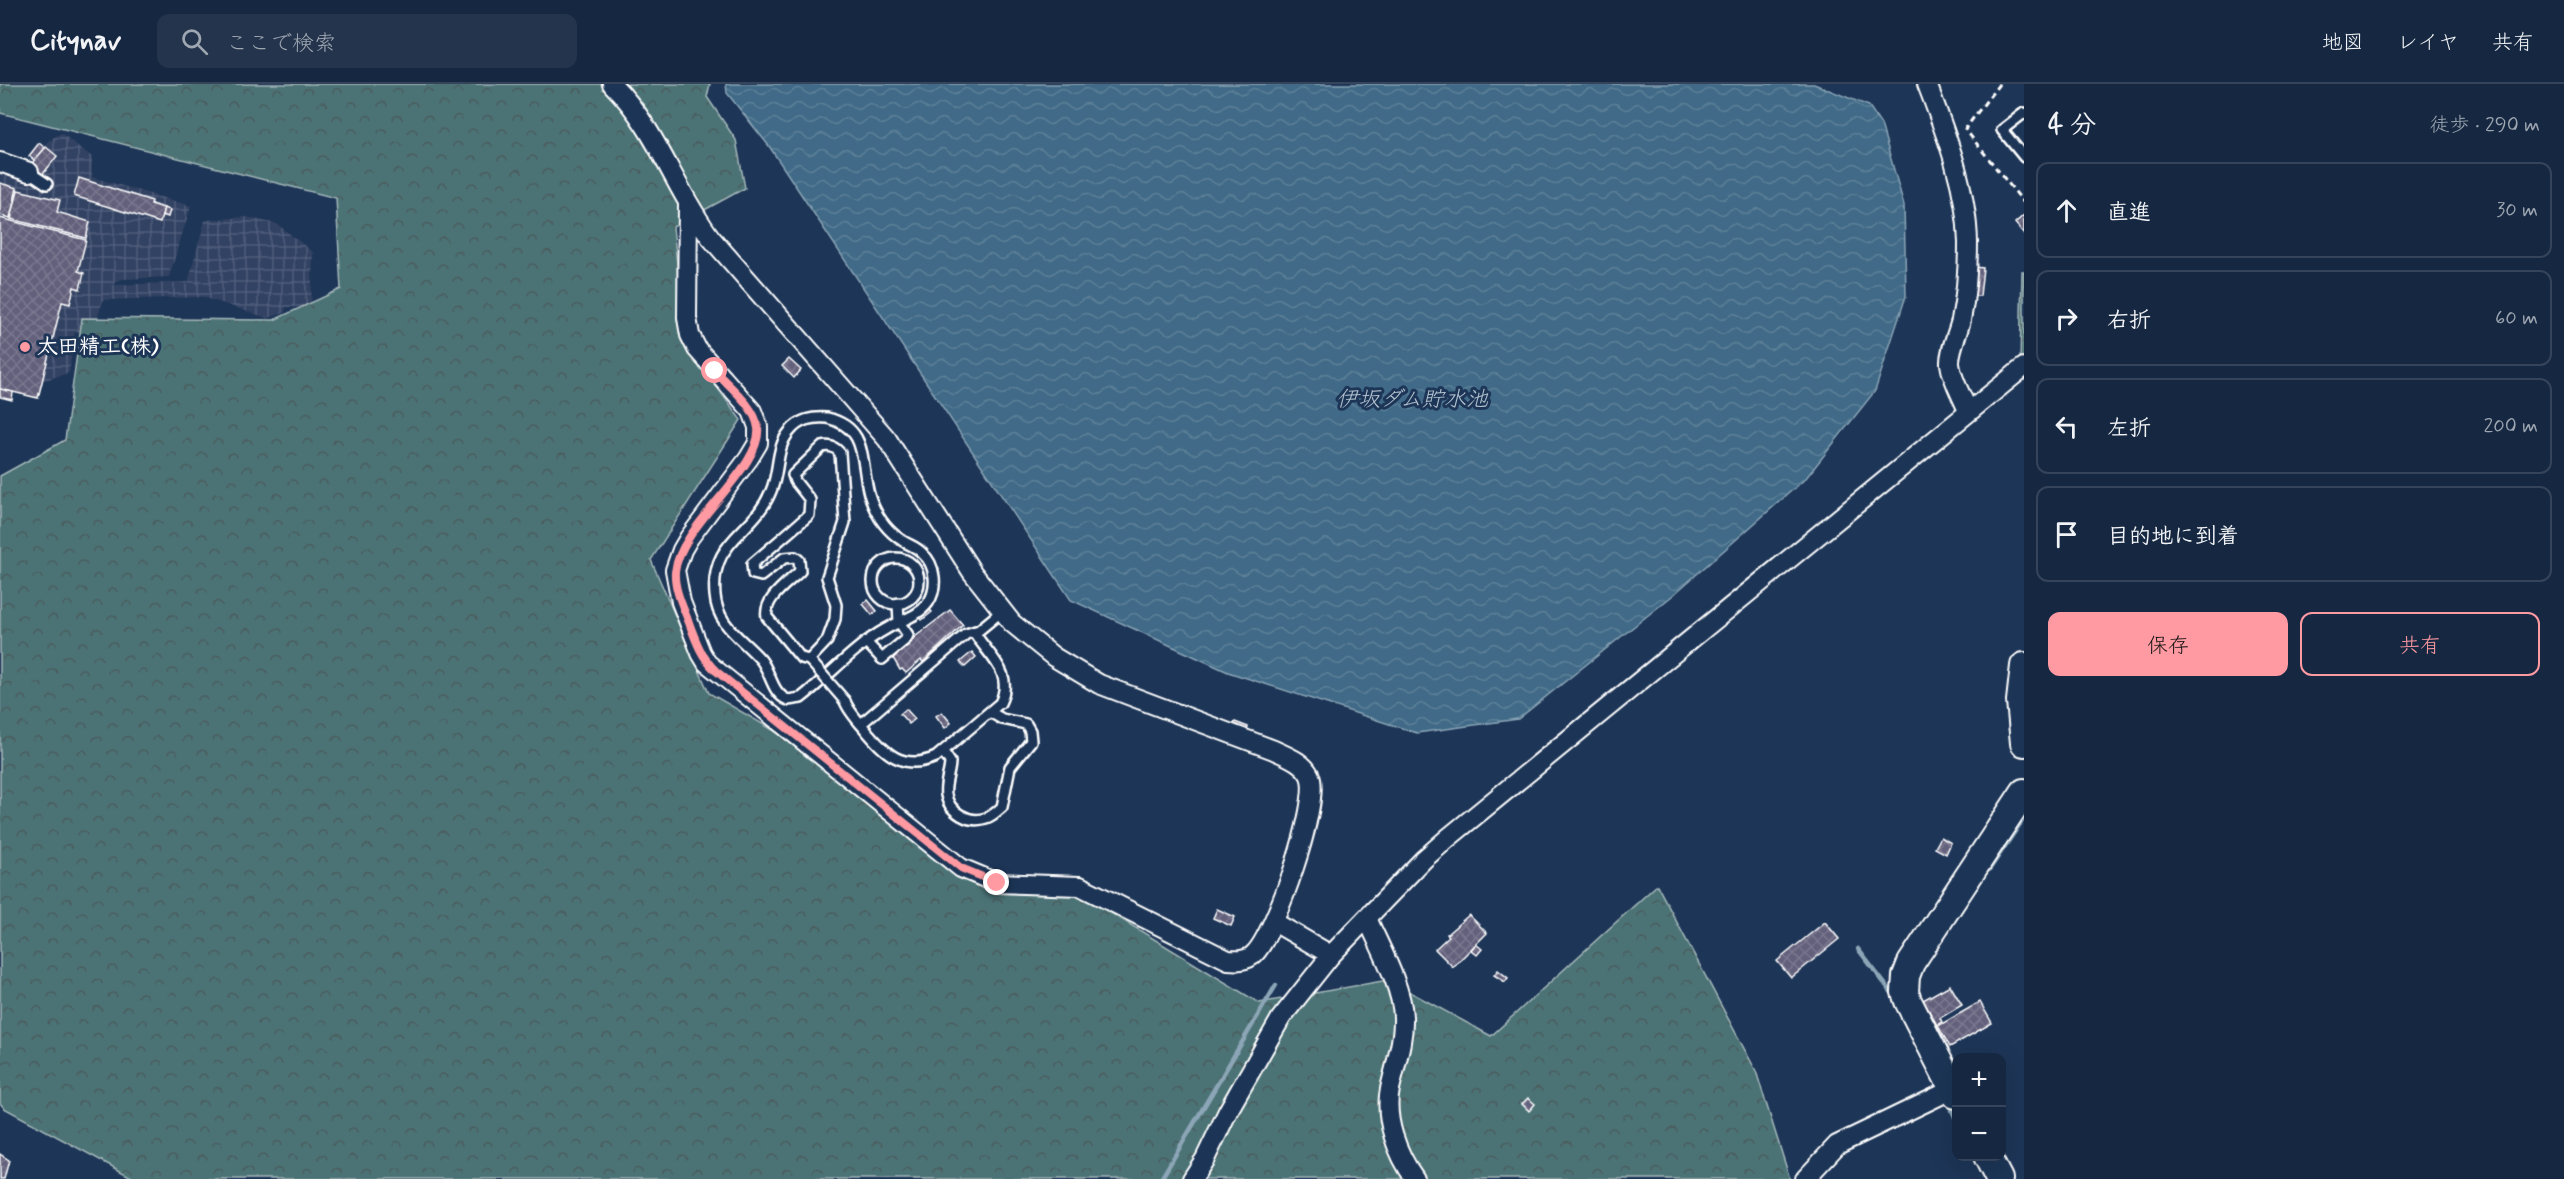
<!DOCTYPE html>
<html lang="ja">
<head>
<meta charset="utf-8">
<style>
  :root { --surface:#162841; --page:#23344c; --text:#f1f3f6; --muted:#9ea6b1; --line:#35445a; --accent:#ff9aa2 }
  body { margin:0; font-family:Mynerve,"Klee One",sans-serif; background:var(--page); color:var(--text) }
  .controls { position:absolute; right:18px; bottom:18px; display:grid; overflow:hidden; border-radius:12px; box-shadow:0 6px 24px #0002 }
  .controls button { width:54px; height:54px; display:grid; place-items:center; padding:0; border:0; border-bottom:2px solid var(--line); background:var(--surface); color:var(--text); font:30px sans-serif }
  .stop { position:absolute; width:18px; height:18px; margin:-14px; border:4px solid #ff9aa2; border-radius:50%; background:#fff }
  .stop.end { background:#ff9aa2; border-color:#fff; box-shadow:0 2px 6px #0008 }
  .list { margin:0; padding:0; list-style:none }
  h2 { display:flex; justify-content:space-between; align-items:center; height:78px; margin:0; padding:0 24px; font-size:26px }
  h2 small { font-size:20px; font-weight:400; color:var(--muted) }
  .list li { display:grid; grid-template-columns:39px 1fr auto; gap:18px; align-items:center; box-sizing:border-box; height:96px; margin:0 12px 12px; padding:0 12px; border:2px solid var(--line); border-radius:12px }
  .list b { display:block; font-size:22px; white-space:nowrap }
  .list em { font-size:20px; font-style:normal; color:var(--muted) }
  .actions { display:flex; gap:12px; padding:18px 24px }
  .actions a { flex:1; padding:14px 0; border:2px solid var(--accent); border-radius:12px; text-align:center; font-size:21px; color:var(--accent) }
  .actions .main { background:var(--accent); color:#111 }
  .icon { flex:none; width:33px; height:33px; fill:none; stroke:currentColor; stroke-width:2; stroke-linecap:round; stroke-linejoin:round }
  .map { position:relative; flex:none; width:2024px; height:1095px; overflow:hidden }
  header { display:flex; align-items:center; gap:36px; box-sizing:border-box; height:84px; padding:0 30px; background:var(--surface); border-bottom:2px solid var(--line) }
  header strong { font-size:28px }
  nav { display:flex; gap:33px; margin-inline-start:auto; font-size:21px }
  .search { width:420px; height:54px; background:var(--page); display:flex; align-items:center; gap:15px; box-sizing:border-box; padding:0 21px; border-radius:12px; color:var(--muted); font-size:22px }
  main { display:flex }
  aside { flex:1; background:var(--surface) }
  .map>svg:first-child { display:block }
  .industrial { fill:url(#industrial-grid) }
  .forest { fill:url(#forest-crowns); stroke:#a6b9ba; stroke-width:1.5 }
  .garden { fill:url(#garden-furrows); stroke:#a6b9ba; stroke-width:1.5 }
  .water { fill:url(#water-waves); stroke:#8ca6b7; stroke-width:1.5 }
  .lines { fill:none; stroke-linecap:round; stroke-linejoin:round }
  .stream { stroke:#8ca6b7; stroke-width:4.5 }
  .building { fill:url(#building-cross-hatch); stroke:#fff; stroke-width:1.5 }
  .lane-casing { stroke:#fff; stroke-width:14 }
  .street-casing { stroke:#fff; stroke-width:22 }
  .secondary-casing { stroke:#fff; stroke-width:30 }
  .path { stroke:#fff; stroke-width:3; stroke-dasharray:6 4.5; stroke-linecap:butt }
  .lane { stroke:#1d3557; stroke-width:9 }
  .street { stroke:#1d3557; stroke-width:18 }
  .secondary { stroke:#1d3557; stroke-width:26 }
  .lane-bridge-casing { stroke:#fff; stroke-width:14; stroke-linecap:butt }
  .lane-bridge { stroke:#1d3557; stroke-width:9 }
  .route { stroke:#ff9aa2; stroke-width:8 }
  .poi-dot { fill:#ff9aa2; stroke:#1d3557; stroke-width:2 }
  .labels { text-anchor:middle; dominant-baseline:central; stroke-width:6; stroke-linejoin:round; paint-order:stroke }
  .poi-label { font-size:21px; font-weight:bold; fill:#fff; stroke:#1d3557; text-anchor:start }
  .water-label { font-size:22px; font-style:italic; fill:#b3c3cf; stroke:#1d3557 }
</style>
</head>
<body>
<header>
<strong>Citynav</strong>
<div class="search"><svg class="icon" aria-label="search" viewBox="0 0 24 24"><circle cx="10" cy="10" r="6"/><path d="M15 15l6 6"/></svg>ここで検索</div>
<nav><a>地図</a><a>レイヤ</a><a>共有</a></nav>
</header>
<main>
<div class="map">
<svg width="2024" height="1095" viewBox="0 0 2024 1095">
  <defs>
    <pattern id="industrial-grid" width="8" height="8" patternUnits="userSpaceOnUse" patternTransform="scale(1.5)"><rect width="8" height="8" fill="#324262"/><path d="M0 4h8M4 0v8" fill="none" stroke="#515e7a"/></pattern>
    <pattern id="forest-crowns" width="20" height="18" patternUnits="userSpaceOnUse" patternTransform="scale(1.5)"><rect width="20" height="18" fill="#4c7376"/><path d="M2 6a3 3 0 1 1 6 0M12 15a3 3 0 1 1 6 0" fill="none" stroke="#4c5a5b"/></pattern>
    <pattern id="garden-furrows" width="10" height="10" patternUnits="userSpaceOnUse" patternTransform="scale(1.5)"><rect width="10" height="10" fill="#4c7376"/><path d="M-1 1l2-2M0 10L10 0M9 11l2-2" fill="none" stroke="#4c5a5b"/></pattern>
    <pattern id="water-waves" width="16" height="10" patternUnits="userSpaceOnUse" patternTransform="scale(1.5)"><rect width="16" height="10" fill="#406a87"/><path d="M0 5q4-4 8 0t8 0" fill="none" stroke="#5d8099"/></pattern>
    <pattern id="building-cross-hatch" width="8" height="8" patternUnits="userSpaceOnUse" patternTransform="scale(1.5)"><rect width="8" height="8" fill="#64607c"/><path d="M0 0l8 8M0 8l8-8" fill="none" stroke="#7b7890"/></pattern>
  </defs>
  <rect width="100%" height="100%" fill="#1d3557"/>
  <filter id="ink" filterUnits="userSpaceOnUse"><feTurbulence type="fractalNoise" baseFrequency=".0167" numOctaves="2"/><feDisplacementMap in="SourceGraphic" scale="12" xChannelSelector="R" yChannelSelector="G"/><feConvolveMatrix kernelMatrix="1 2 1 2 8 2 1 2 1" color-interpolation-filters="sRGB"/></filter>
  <g filter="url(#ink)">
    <polygon class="industrial" points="61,49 92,73 92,93 191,122 169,193 123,195 115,198 114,201 188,198 205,136 246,133 277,140 313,168 311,224 286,223 285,229 267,234 203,213 103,216 94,245 75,248 69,289 0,309 0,78 29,88 47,58"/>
    <polygon class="forest" points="0,0 710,0 707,13 736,56 745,104 673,143 685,252 692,269 741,336 651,476 709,609 785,653 943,781 988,805 1080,810 1259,919 1388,896 1491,952 1657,801 1756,987 1790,1095 135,1095 4,1024 0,1019 0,392 65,356 82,234 274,236 341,205 336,114 0,29"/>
    <polygon class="garden" points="2022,187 2024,187 2024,277 2020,280"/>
    <polygon class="water" points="726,0 1814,0 1869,22 1881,40 1904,121 1906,212 1875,307 1806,394 1672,512 1518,635 1417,649 1228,588 1071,516 769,62 727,9"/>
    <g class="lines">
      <g class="stream">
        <polyline points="1989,786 2024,734"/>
        <polyline points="1858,865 1895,913"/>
        <polyline points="1948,1017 1956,1035"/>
        <polyline points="1161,1095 1276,901"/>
      </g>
    </g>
    <g class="building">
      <polygon points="39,59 45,64 35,77 29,72"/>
      <polygon points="46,63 57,72 40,94 28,84"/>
      <polygon points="79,94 152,117 151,120 164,124 160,139 74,112"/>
      <polygon points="0,99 17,104 10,134 0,131"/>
      <polygon points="18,106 60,116 57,128 90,138 86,154 11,135"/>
      <polygon points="164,124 170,126 168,133 162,131"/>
      <polygon points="2024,131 2024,150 2015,139"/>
      <polygon points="0,134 86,156 78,187 84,189 80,205 74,203 70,220 62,218 38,314 0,305"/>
      <polygon points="1975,183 1983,184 1980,212 1972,212"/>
      <polygon points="789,275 801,286 794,294 782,282"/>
      <polygon points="0,305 13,308 12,316 0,313"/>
      <polygon points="868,516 877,527 872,531 863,520"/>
      <polygon points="928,524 932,528 922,536 919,532"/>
      <polygon points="950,526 963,541 923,578 921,576 906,589 902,585 900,586 893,574 909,561 907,559"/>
      <polygon points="972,568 976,573 965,583 960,578"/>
      <polygon points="906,625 915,635 909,640 900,630"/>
      <polygon points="942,628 951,639 945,644 936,632"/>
      <polygon points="1235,638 1248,643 1246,648 1233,643"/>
      <polygon points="1941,753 1951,759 1946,770 1935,764"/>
      <polygon points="1217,825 1235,833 1231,842 1213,834"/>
      <polygon points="1469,831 1487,849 1453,883 1435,865 1449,852 1447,850"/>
      <polygon points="1825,838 1839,855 1791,894 1777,877"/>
      <polygon points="1476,860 1482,865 1477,871 1471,866"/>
      <polygon points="1498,886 1508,894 1505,898 1494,891"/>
      <polygon points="1950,901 1962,921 1940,934 1942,938 1937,941 1923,916"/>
      <polygon points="1980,918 1992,939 1950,963 1938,942"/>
      <polygon points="1528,1014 1535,1020 1529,1027 1522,1020"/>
      <polygon points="0,1070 9,1076 4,1095 0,1095"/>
    </g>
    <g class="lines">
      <defs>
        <g id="lane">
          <polyline points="2024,29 2002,46 2024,73"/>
          <polyline points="29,88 47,100"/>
          <path d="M827,334C869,344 860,377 869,410C875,430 885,446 903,457C909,461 917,463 922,469C936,481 938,504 928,519C918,533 900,536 886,545C855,562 829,592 801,614L788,616C772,610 771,589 761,576C743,555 717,542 715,511C710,455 753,451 771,407C780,387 775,364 790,347C800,335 812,333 827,334Z"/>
          <circle cx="896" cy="497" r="23"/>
          <polyline points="867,559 882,575 906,555 908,551 899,538 898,519"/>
          <path d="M809,576L827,557L835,535L836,521L827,493L845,438L840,369C835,363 830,361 822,363L793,391L795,397L810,416L809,431L752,480L753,490L761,492L784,474L795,473L799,476L800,487C788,499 763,515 767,533L801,574L809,576L813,580"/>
          <path d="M845,617C848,626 857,636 864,644C884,668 902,688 936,673L1000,619C1015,588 988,572 974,548"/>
          <polyline points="861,640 966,550 979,546 1002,527"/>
          <path d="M944,669L950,678C950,689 944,700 946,711C949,728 969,740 986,734C993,732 997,727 1002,723L1010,683L1031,657L1030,647L1026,640L1002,635L990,628"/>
        </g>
        <g id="street">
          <path d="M612,0C658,46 673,103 711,154L887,355L972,488L1012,539L1054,573L1099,600L1274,666C1287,672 1304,678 1310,692C1321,718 1275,851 1254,870C1247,877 1238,877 1228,876L1080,802L997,799L961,784L707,579L701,569L681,518L675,486L682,466L689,454L749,374L758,359V343L752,327L697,265L690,251L687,234L688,120"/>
          <path d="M1927,0C1946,50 1967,104 1968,159C1968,184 1966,211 1961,236C1958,249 1949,267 1950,280C1952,296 1962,312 1968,327"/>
          <polyline points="0,78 29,88"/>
          <path d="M1367,834C1379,862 1402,902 1403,933C1404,957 1395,981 1390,1005C1384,1035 1397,1070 1415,1095"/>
          <polyline points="1274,838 1331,871 1424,775 1448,754 2024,283"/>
          <polyline points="1192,1095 1205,1075 1228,1027 1281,934 1331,871"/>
          <polyline points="1805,1095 1837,1061 1953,1005"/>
        </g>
        <g id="secondary">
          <polyline points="2024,582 2020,617 2024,659"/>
          <polyline points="1956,1011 1908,917 1905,908 1906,892 1911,879 2024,708"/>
          <polyline points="1987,1072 1999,1095"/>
        </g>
      </defs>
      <use href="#lane" class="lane-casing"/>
      <use href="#street" class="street-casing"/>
      <use href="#secondary" class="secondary-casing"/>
      <polyline class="path" points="1999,0 1965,45 2024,119"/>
      <use href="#lane" class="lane"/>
      <use href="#street" class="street"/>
      <use href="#secondary" class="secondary"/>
      <defs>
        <polyline id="lane-bridge" points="813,580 845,617"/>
      </defs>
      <use href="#lane-bridge" class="lane-bridge-casing"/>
      <use href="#lane-bridge" class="lane-bridge"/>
    </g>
  </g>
  <g class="lines" filter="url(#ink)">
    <path class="route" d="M715,287C730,303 755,322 758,344C763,383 679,442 675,488C674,504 682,521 688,536C695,555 701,573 716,587L961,784L997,799"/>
  </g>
  <circle class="poi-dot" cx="25" cy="263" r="6"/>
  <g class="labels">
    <g class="poi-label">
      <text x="37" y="263">太田精工(株)</text>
    </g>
    <g class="water-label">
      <text x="1412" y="316">伊坂ダム貯水池</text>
    </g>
  </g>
</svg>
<div class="controls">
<button>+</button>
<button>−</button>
</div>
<div class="stop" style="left:715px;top:287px"></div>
<div class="stop end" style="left:997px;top:799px"></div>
</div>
<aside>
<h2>4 分<small>徒歩 · 290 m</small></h2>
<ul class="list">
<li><svg class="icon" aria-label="ahead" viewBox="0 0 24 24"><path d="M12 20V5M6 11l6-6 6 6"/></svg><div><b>直進</b></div><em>30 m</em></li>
<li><svg class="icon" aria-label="right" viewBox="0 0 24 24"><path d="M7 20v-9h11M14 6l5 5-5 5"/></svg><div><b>右折</b></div><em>60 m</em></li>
<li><svg class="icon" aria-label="left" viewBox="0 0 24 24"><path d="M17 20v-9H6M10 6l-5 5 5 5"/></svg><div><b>左折</b></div><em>200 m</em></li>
<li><svg class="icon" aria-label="arrive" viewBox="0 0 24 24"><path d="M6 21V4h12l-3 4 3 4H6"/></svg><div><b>目的地に到着</b></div></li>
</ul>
<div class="actions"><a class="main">保存</a><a>共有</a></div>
</aside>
</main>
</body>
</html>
